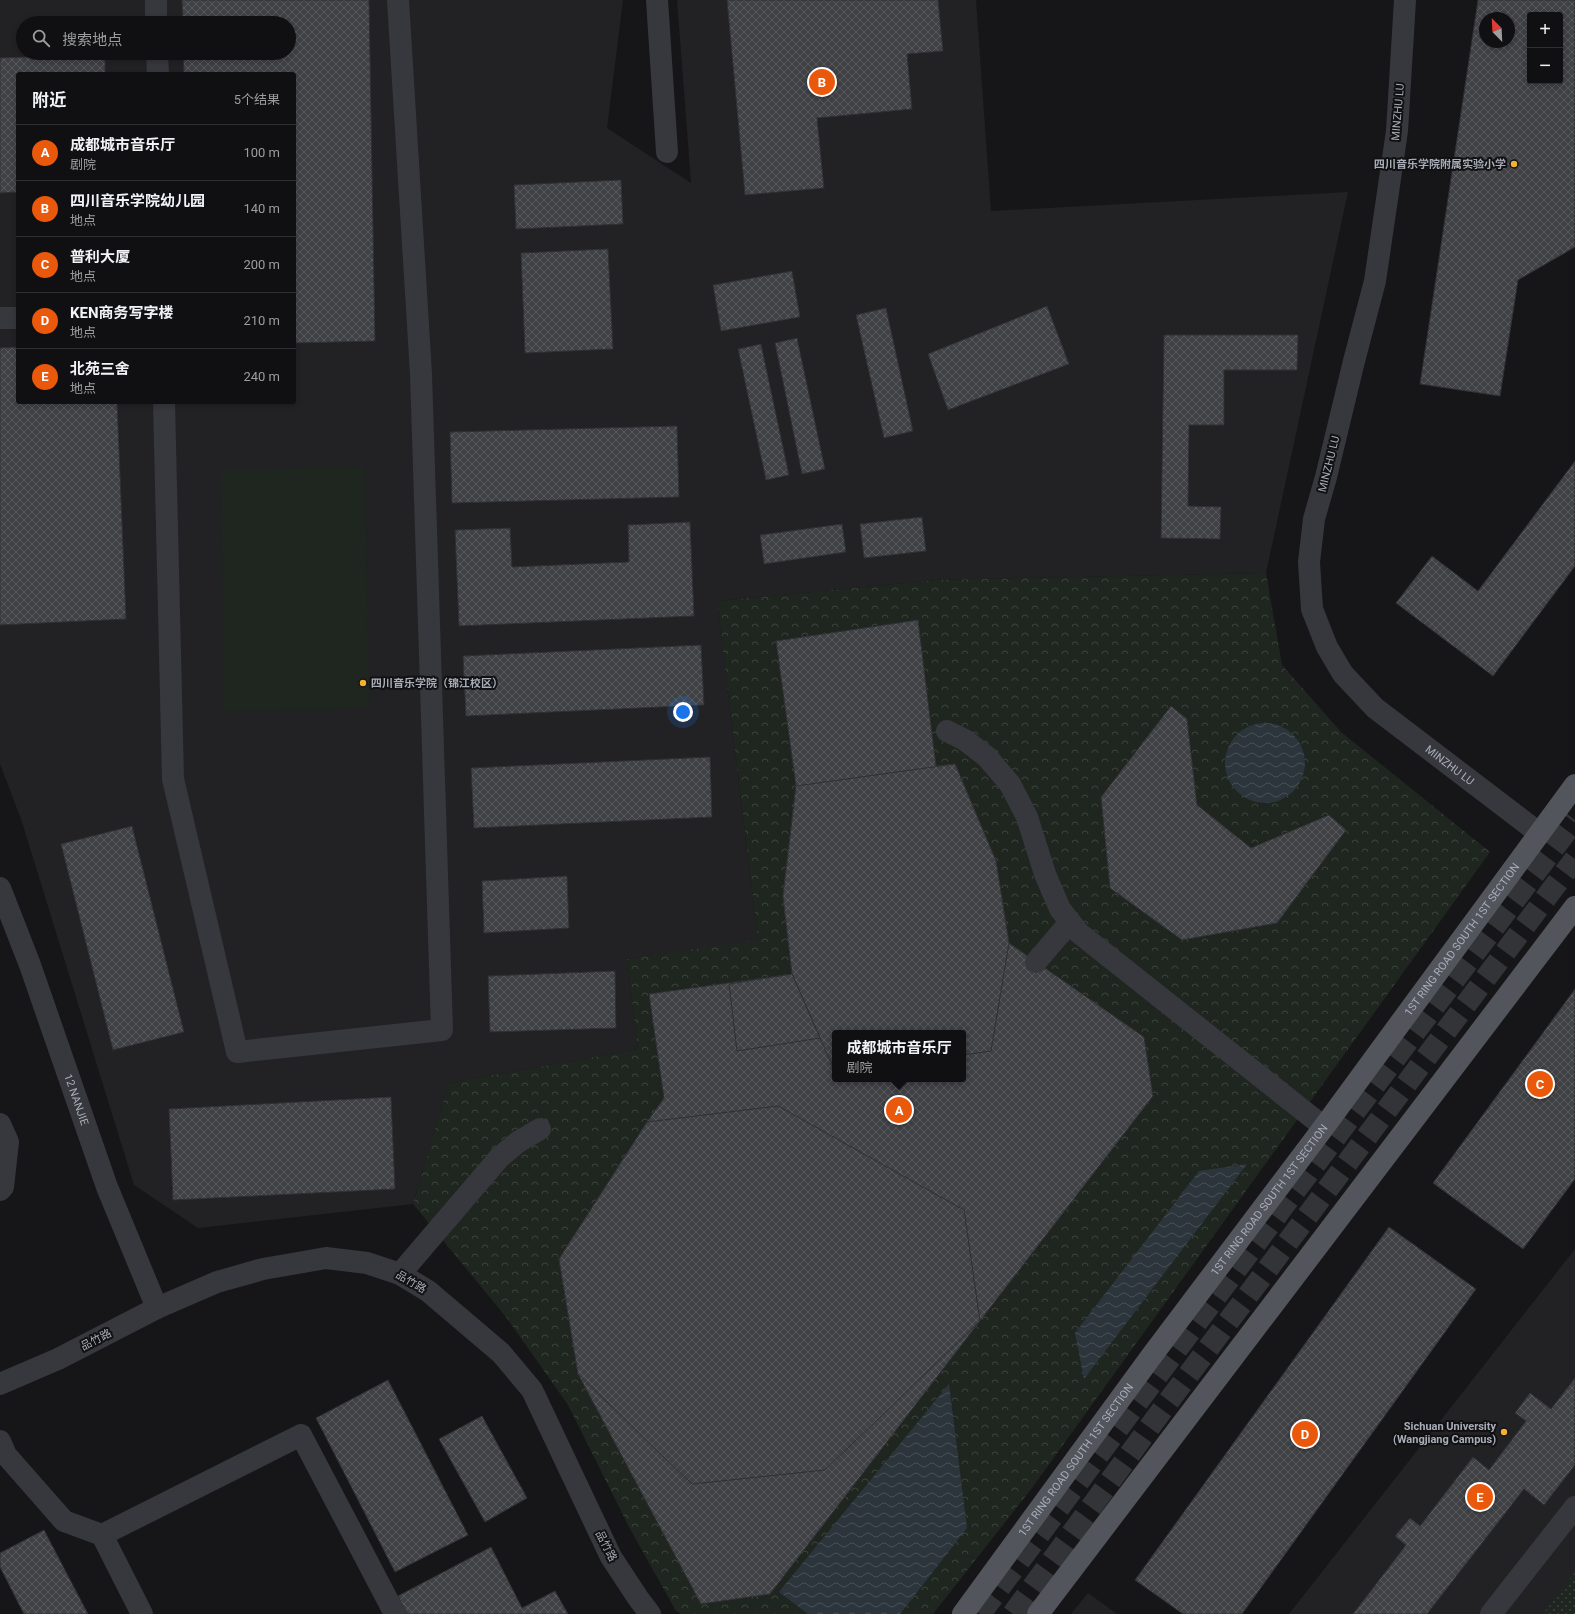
<!DOCTYPE html>
<html lang="zh">
<head>
<meta charset="utf-8">
<style>
  :root { --surface:#101012; --page:#1e1e20; --text:#f1f3f6; --muted:#9c9d9f; --line:#303032; --accent:#ea580c }
  body { margin:0; font-family:Roboto,"Noto Sans SC",sans-serif; background:var(--page); color:var(--text) }
  .controls { position:absolute; right:12px; top:12px; display:grid; overflow:hidden; border-radius:4px; box-shadow:0 2px 6px #0003 }
  .controls button { width:36px; height:36px; display:grid; place-items:center; padding:0; border:0; border-bottom:1px solid var(--line); background:var(--surface); color:var(--text); font:20px sans-serif }
  .compass { position:absolute; left:1479px; top:12px; width:36px; height:36px; border-radius:50%; background:var(--surface); box-shadow:0 2px 6px #0003; rotate:336deg }
  .you { position:absolute; left:683px; top:712px; width:14px; height:14px; margin:-10px; border:3px solid #fff; border-radius:50%; background:#1a73e8; box-shadow:0 0 0 6px #1a73e833 }
  .badge { display:grid; place-items:center; width:26px; height:26px; border-radius:50%; background:var(--accent); color:#fff; font-size:13px; font-weight:700 }
  .pin { position:absolute; translate:-50% -50%; border:2px solid #fff; box-shadow:0 1px 4px #0006 }
  .popup { position:absolute; left:832px; top:1030px; width:134px; height:52px; box-sizing:border-box; display:grid; place-content:center; border-radius:4px; background:var(--surface); filter:drop-shadow(0 1px 3px #0005); font-size:13px; white-space:nowrap; color:var(--muted) }
  .popup b { font-size:15px; color:var(--text) }
  .popup::after { content:''; position:absolute; left:50%; top:100%; margin-left:-8px; border:8px solid transparent; border-top-color:var(--surface) }
  .list { margin:0; padding:0; list-style:none }
  h2 { display:flex; justify-content:space-between; align-items:center; height:52px; margin:0; padding:0 16px; font-size:17px }
  h2 small { font-size:13px; font-weight:400; color:var(--muted) }
  .list li { display:grid; grid-template-columns:26px 1fr auto; gap:12px; align-items:center; box-sizing:border-box; height:56px; padding:0 16px; border-top:1px solid var(--line) }
  .list b { display:block; font-size:15px; white-space:nowrap }
  .list p { margin:0; font-size:13px; white-space:nowrap; color:var(--muted) }
  .list em { font-size:13px; font-style:normal; color:var(--muted) }
  .icon { flex:none; width:22px; height:22px; fill:none; stroke:currentColor; stroke-width:2; stroke-linecap:round; stroke-linejoin:round }
  .map { position:relative; flex:none; width:1575px; height:1614px; overflow:hidden }
  .search { position:absolute; background:var(--surface); box-shadow:0 2px 6px #0003; left:16px; top:16px; width:280px; height:44px; display:flex; align-items:center; gap:10px; box-sizing:border-box; padding:0 14px; border-radius:22px; color:var(--muted); font-size:15px }
  .panel { position:absolute; background:var(--surface); box-shadow:0 2px 6px #0003; left:16px; top:72px; width:280px; height:332px; border-radius:4px }
  .map>svg:first-child { display:block }
  .built { fill:#222225; fill-rule:evenodd }
  .grass { fill:url(#grass-dots) }
  .park { fill:url(#park-crowns); fill-rule:evenodd }
  .pitch { fill:#1e261f }
  .water { fill:url(#water-waves) }
  .building { fill:url(#building-cross-hatch); stroke:#303034; fill-rule:evenodd }
  .lines { fill:none; stroke-linecap:round; stroke-linejoin:round }
  .major-tunnel { stroke:#333438; stroke-width:22; stroke-dasharray:22 11; stroke-linecap:butt }
  .minor { stroke:#37383d; stroke-width:22 }
  .major { stroke:#53555c; stroke-width:22 }
  .poi-dot { fill:#f2b134; stroke:#111113; stroke-width:1.5 }
  .labels { text-anchor:middle; dominant-baseline:central; stroke-width:4; stroke-linejoin:round; paint-order:stroke }
  .street-label { font-size:11px; fill:#a8adb8; stroke:#111113 }
  .poi-label { font-size:11px; font-weight:bold; fill:#a8adb8; stroke:#111113; text-anchor:end }
</style>
</head>
<body>
<div class="map">
<svg width="1575" height="1614" viewBox="0 0 1575 1614">
  <defs>
    <pattern id="grass-dots" width="8" height="8" patternUnits="userSpaceOnUse"><rect width="8" height="8" fill="#1e261f"/><path d="M2 2h.1M6 6h.1" fill="none" stroke="#3c433d" stroke-width="1.8" stroke-linecap="round"/></pattern>
    <pattern id="park-crowns" width="20" height="18" patternUnits="userSpaceOnUse"><rect width="20" height="18" fill="#1e261f"/><path d="M2 6a3 3 0 1 1 6 0M12 15a3 3 0 1 1 6 0" fill="none" stroke="#3c433d"/></pattern>
    <pattern id="water-waves" width="16" height="10" patternUnits="userSpaceOnUse"><rect width="16" height="10" fill="#2c353c"/><path d="M0 5q4-4 8 0t8 0" fill="none" stroke="#485056"/></pattern>
    <pattern id="building-cross-hatch" width="8" height="8" patternUnits="userSpaceOnUse"><rect width="8" height="8" fill="#404145"/><path d="M0 0l8 8M0 8l8-8" fill="none" stroke="#595a5e"/></pattern>
  </defs>
  <rect width="100%" height="100%" fill="#161618"/>
  <g class="built">
    <path d="M0,0H623L607,128L691,183L677,0H976L991,211L1348,192L1266,573L937,580L717,601L758,941L627,959L638,1049L449,1083L413,1204L198,1228L134,1185L21,819L0,764ZM23,23H289V53H23ZM18,74H294V402H18Z"/>
    <polygon points="1575,1249 1575,1614 1289,1614"/>
    <polygon points="1088,1593 1117,1614 1071,1614"/>
  </g>
  <polygon class="grass" points="1575,1572 1575,1614 1543,1614"/>
  <path class="park" d="M1266,573L1282,665L1341,732L1490,852L1032,1488L933,1614H681L676,1611L629,1527L568,1405L506,1317L413,1204L449,1083L638,1049L627,959L758,940L717,601L937,580ZM835,1033H963V1079H835Z"/>
  <polygon class="pitch" points="365,467 369,708 224,711 221,470"/>
  <g class="water">
    <circle cx="1265" cy="763" r="40"/>
    <polygon points="1247,1164 1084,1379 1075,1333 1199,1171"/>
    <polygon points="949,1384 967,1528 900,1614 808,1614 779,1592"/>
  </g>
  <g class="building">
    <polygon points="182,0 369,0 375,341 294,343 294,74 184,74 183,53 289,53 289,23 183,23"/>
    <polygon points="727,0 938,0 943,51 907,54 912,109 817,118 824,188 745,195"/>
    <path d="M1478,0H1575V247L1518,280L1500,396L1420,384ZM1530,15H1560V81H1530ZM1485,18H1509V42H1485Z"/>
    <polygon points="105,54 105,74 18,74 18,192 0,193 0,58"/>
    <polygon points="621,180 623,224 516,229 514,185"/>
    <polygon points="608,249 613,349 525,353 521,253"/>
    <polygon points="792,271 800,317 721,331 713,285"/>
    <polygon points="1047,306 1069,364 948,410 928,354"/>
    <polygon points="886,308 913,431 884,438 856,315"/>
    <polygon points="1164,335 1298,335 1297,370 1224,370 1224,425 1189,425 1188,506 1221,507 1220,539 1161,538"/>
    <polygon points="797,338 825,469 802,474 775,343"/>
    <polygon points="761,344 789,475 766,480 738,349"/>
    <polygon points="18,347 18,402 117,402 126,619 0,625 0,348"/>
    <polygon points="677,426 679,497 452,503 450,432"/>
    <polygon points="1575,461 1575,566 1493,676 1396,603 1432,556 1478,591"/>
    <polygon points="922,517 926,551 864,558 860,524"/>
    <polygon points="690,522 694,616 459,626 455,530 510,528 512,567 629,562 628,525"/>
    <polygon points="842,524 846,552 764,564 760,535"/>
    <path d="M918,620L936,766L955,764L996,861L1009,943L1144,1037L1153,1096L770,1594L701,1604L578,1374L559,1259L647,1122L664,1098L649,994L792,974L783,896L796,786L776,641ZM835,1033H963V1079H835Z"/>
    <polygon points="701,645 704,705 466,716 463,656"/>
    <polygon points="1171,706 1187,719 1197,805 1251,848 1329,815 1346,830 1277,923 1182,940 1110,888 1101,797"/>
    <polygon points="710,757 712,817 474,828 471,768"/>
    <polygon points="955,764 996,861 1009,943 991,1051 963,1055 963,1033 835,1033 835,1072 792,974 783,896 796,786"/>
    <polygon points="132,826 184,1032 113,1050 61,844"/>
    <polygon points="567,876 569,928 484,933 482,881"/>
    <polygon points="615,971 616,1028 490,1032 488,976"/>
    <polygon points="792,974 820,1038 737,1051 729,984"/>
    <polygon points="1575,989 1575,1179 1523,1249 1433,1183"/>
    <polygon points="391,1097 395,1189 173,1200 169,1109"/>
    <polygon points="778,1106 964,1210 980,1321 825,1470 692,1484 578,1374 559,1259 647,1122"/>
    <polygon points="1389,1227 1476,1289 1242,1614 1183,1614 1135,1580"/>
    <polygon points="1575,1378 1575,1465 1544,1505 1524,1489 1427,1614 1353,1614 1406,1545 1395,1536 1410,1518 1420,1526 1473,1457 1489,1470 1526,1421 1515,1413 1530,1393 1551,1409"/>
    <polygon points="388,1380 468,1535 395,1572 316,1418"/>
    <polygon points="482,1416 527,1498 485,1522 439,1439"/>
    <polygon points="44,1530 88,1614 24,1614 0,1567 0,1553"/>
    <polygon points="491,1547 522,1608 555,1591 568,1614 407,1614 398,1596"/>
  </g>
  <g class="lines">
    <g class="major-tunnel">
      <polyline points="980,1614 1285,1204 1575,820"/>
      <polyline points="1013,1614 1165,1406 1575,859"/>
    </g>
    <g class="minor">
      <polyline points="156,0 156,23"/>
      <polyline points="657,0 667,152"/>
      <path id="s1" d="M1405,0L1397,131L1375,281L1354,361L1326,477L1314,519L1309,562L1312,609L1327,647L1343,674L1375,708L1539,833"/>
      <polyline points="157,53 158,74"/>
      <polyline points="0,318 18,318"/>
      <polyline points="164,402 173,779 237,1052 442,1030 421,374 398,0"/>
      <polyline points="947,731 965,740 987,757 1010,784 1027,817 1045,874 1060,909 1079,933 1324,1127"/>
      <path id="s2" d="M0,888L30,965L107,1187L157,1308"/>
      <polyline points="1036,962 1070,922"/>
      <polyline points="0,1124 8,1142 3,1187 0,1190"/>
      <polyline points="400,1274 499,1158 518,1142 540,1129"/>
      <polyline points="0,1384 58,1359 157,1308 217,1282 263,1269 326,1258 367,1263 400,1274 428,1291 501,1353 532,1390 611,1557 638,1598 650,1614"/>
      <polyline points="0,1441 6,1455 64,1521 102,1535 142,1614"/>
      <polyline points="102,1535 301,1435 395,1614"/>
      <polyline points="1491,1614 1575,1507"/>
    </g>
    <g class="major">
      <path id="s3" d="M963,1614L1153,1354L1324,1127L1575,785"/>
      <polyline points="1038,1614 1575,907"/>
    </g>
  </g>
  <g class="poi-dot">
    <circle cx="1514" cy="164" r="4"/>
    <circle cx="363" cy="683" r="4"/>
    <circle cx="1504" cy="1432" r="4"/>
  </g>
  <g class="labels">
    <g class="street-label">
      <text transform="translate(1398 112) rotate(-85)">MINZHU LU</text>
      <text transform="translate(1329 464) rotate(-76)">MINZHU LU</text>
      <text stroke="none"><textPath href="#s1" startOffset="832">MINZHU LU</textPath></text>
      <text stroke="none"><textPath href="#s3" startOffset="839">1ST RING ROAD SOUTH 1ST SECTION</textPath></text>
      <text stroke="none"><textPath href="#s2" startOffset="225">12 NANJIE</textPath></text>
      <text stroke="none"><textPath href="#s3" startOffset="515">1ST RING ROAD SOUTH 1ST SECTION</textPath></text>
      <text transform="translate(411 1282) rotate(30)">品竹路</text>
      <text transform="translate(96 1340) rotate(-27)">品竹路</text>
      <text stroke="none"><textPath href="#s3" startOffset="191">1ST RING ROAD SOUTH 1ST SECTION</textPath></text>
      <text transform="translate(606 1546) rotate(63)">品竹路</text>
    </g>
    <g class="poi-label">
      <text x="1506" y="164">四川音乐学院附属实验小学</text>
      <text x="371" y="683" text-anchor="start">四川音乐学院（锦江校区）</text>
      <text x="1496" y="1426">Sichuan University<tspan x="1496" dy="13">(Wangjiang Campus)</tspan></text>
    </g>
  </g>
</svg>
<div class="controls">
<button>+</button>
<button>−</button>
</div>
<svg class="compass" viewBox="-18 -18 36 36"><path d="M0-13l5 13h-10z" fill="#e53935"/><path d="M0 13l5-13h-10z" fill="#9c9d9f"/></svg>
<div class="you"></div>
<div class="pin badge" style="left:899px;top:1110px">A</div>
<div class="popup"><b>成都城市音乐厅</b>剧院</div>
<div class="pin badge" style="left:822px;top:82px">B</div>
<div class="pin badge" style="left:1540px;top:1084px">C</div>
<div class="pin badge" style="left:1305px;top:1434px">D</div>
<div class="pin badge" style="left:1480px;top:1497px">E</div>
<div class="search"><svg class="icon" aria-label="search" viewBox="0 0 24 24"><circle cx="10" cy="10" r="6"/><path d="M15 15l6 6"/></svg>搜索地点</div>
<section class="panel">
<h2>附近<small>5个结果</small></h2>
<ul class="list">
<li><span class="badge">A</span><div><b>成都城市音乐厅</b><p>剧院</p></div><em>100 m</em></li>
<li><span class="badge">B</span><div><b>四川音乐学院幼儿园</b><p>地点</p></div><em>140 m</em></li>
<li><span class="badge">C</span><div><b>普利大厦</b><p>地点</p></div><em>200 m</em></li>
<li><span class="badge">D</span><div><b>KEN商务写字楼</b><p>地点</p></div><em>210 m</em></li>
<li><span class="badge">E</span><div><b>北苑三舍</b><p>地点</p></div><em>240 m</em></li>
</ul>
</section>
</div>
</body>
</html>
